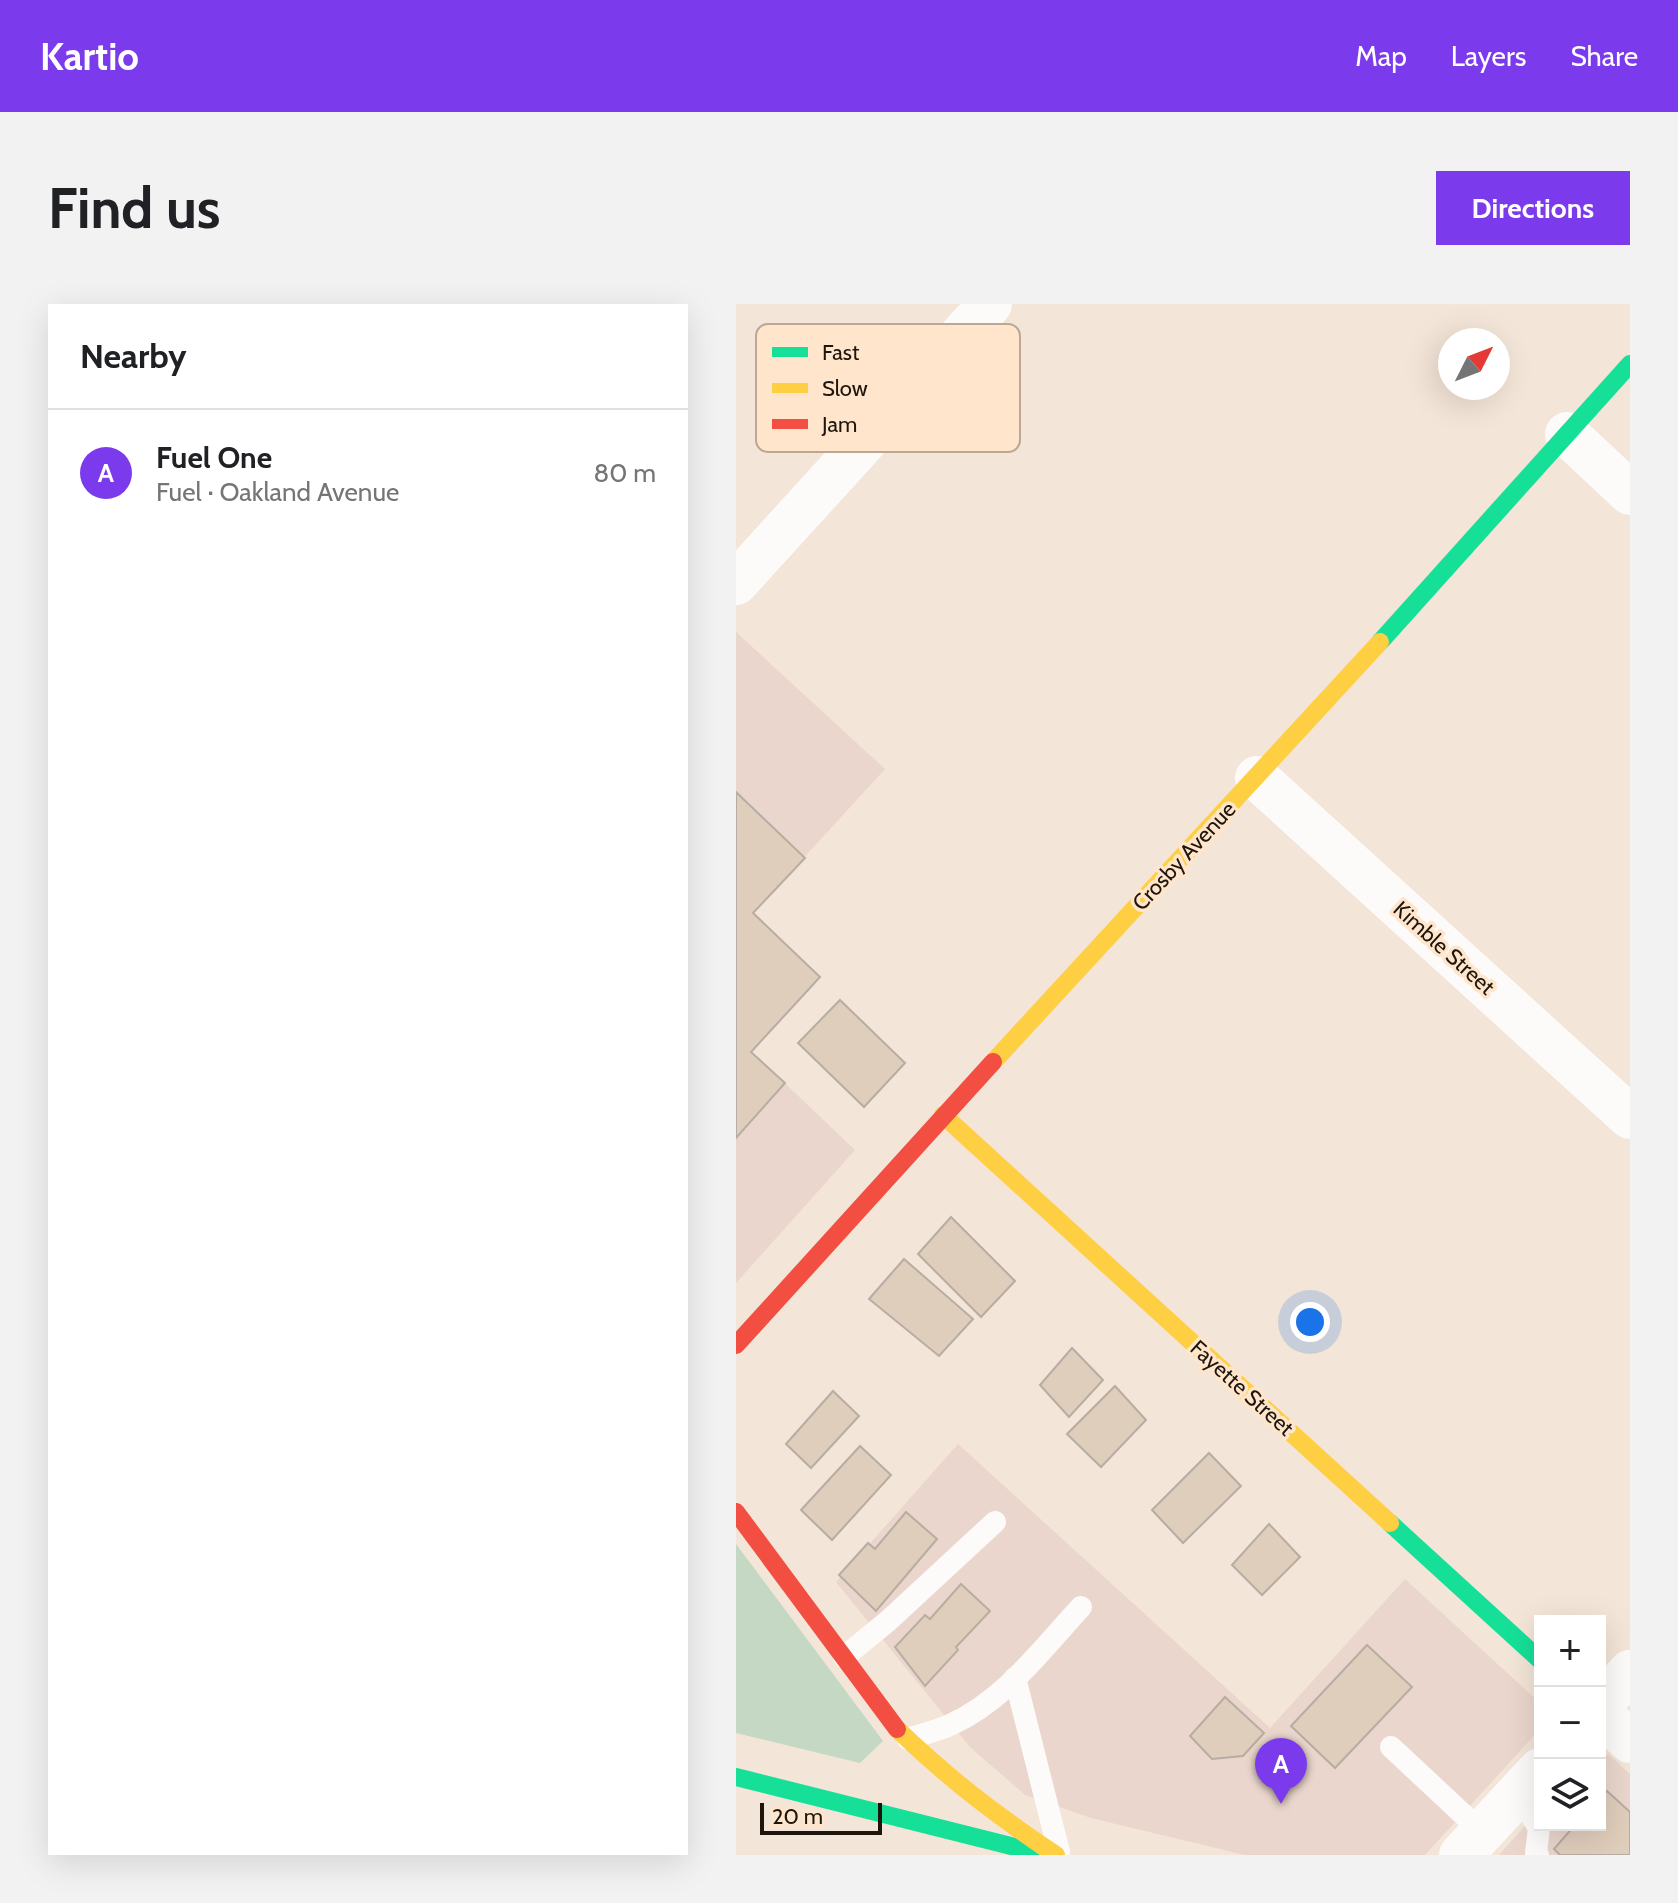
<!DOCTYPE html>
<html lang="en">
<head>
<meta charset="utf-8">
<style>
  :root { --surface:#fff; --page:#f2f2f2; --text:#202124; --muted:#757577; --line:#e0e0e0; --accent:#7c3aed }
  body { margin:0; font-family:Cabin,sans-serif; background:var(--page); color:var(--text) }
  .controls { position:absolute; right:24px; bottom:24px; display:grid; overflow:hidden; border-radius:0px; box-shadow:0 8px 32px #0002 }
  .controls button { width:72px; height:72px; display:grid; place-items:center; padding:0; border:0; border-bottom:2px solid var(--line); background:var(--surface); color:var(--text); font:40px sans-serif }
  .compass { position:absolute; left:702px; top:24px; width:72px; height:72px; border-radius:50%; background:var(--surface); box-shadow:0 8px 32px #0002; rotate:48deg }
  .scale { position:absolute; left:24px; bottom:20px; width:122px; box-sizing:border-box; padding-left:8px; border:4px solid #1e150c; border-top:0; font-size:22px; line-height:28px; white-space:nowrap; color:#1e150c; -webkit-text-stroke:6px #fee5cc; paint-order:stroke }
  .you { position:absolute; left:574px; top:1018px; width:28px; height:28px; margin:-20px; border:6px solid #fff; border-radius:50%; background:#1a73e8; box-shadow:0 0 0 12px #1a73e833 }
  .badge { display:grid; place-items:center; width:52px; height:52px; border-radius:50%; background:var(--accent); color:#fff; font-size:26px; font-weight:700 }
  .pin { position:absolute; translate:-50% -66px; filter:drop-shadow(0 2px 4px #0008) }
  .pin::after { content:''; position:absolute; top:42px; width:28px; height:24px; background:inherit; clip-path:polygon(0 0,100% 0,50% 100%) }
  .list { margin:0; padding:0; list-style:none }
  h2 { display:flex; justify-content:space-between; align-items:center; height:104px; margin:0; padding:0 32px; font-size:34px }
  h2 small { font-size:26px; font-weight:400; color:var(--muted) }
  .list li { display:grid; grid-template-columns:52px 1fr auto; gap:24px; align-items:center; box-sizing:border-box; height:128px; padding:0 32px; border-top:2px solid var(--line) }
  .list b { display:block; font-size:30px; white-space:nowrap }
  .list p { margin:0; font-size:26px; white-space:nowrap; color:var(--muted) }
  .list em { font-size:26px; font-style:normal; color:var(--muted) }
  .icon { flex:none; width:44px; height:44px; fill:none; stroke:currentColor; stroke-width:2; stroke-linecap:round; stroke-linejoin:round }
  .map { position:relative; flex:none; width:894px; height:1551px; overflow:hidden; border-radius:0px }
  header { display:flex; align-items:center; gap:48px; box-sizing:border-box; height:112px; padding:0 40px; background:var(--accent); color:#fff }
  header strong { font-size:38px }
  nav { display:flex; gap:44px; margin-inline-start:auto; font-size:28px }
  .intro { display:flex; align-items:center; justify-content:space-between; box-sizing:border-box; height:192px; padding:0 48px }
  h1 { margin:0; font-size:56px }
  .button { padding:20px 36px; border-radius:0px; background:var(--accent); color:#fff; font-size:28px; font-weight:700 }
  main { display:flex; gap:48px; padding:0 48px }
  aside { flex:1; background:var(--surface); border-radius:0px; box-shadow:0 8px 32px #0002 }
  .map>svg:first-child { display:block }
  .commercial { fill:#ead6cc }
  .green { fill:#c4d8c4 }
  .building { fill:#e0cebc; stroke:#b7ada2; stroke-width:2 }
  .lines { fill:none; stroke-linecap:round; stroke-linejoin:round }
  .lane { stroke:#fdfbf9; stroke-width:22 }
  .street { stroke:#fdfbf9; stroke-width:44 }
  .fast { stroke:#16e098; stroke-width:18 }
  .slow { stroke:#ffcf43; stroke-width:18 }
  .jam { stroke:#f24e42; stroke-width:18 }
  .labels { text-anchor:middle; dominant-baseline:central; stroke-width:7; stroke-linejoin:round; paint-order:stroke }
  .street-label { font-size:22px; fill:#1e150c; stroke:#fee5cc }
  .key { fill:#fee5cc; stroke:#bba792; stroke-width:2 }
  .key-label { font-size:22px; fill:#1e150c }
</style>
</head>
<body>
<header>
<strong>Kartio</strong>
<nav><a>Map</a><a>Layers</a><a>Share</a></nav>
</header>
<div class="intro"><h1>Find us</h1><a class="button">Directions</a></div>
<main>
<aside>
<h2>Nearby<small></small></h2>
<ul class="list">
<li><span class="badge">A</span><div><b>Fuel One</b><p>Fuel · Oakland Avenue</p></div><em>80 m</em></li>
</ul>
</aside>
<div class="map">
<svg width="894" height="1551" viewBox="0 0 894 1551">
  <rect width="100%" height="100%" fill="#f3e5d7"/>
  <g class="commercial">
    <polygon points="0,328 149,465 17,609 84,673 16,748 119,846 0,979"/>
    <polygon points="222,1140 534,1424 669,1275 804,1399 804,1425 689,1551 509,1551 355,1514 289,1491 234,1443 100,1278"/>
    <polygon points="864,1450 873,1451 894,1470 894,1551 763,1551 804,1505 804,1521 864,1521"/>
  </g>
  <polygon class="green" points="0,1240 147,1437 124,1459 0,1429"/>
  <g class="building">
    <polygon points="0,488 69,554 17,609 84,673 15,748 49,779 0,834"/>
    <polygon points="104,696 169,759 128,803 62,739"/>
    <polygon points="215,913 279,977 245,1013 182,950"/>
    <polygon points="168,955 237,1015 203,1052 133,995"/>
    <polygon points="336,1044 367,1076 333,1113 304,1081"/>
    <polygon points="379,1082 410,1116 365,1163 331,1130"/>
    <polygon points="97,1087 123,1112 75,1164 50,1140"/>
    <polygon points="124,1142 155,1171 96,1236 65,1206"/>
    <polygon points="473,1149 505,1182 447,1239 416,1206"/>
    <polygon points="170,1208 201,1235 140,1307 103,1271 132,1239 139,1245"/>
    <polygon points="533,1220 564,1253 526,1291 496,1261"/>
    <polygon points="225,1280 254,1307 220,1343 222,1346 189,1382 159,1343 189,1311 194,1315"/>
    <polygon points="631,1341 676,1383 599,1464 555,1422"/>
    <polygon points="489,1393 528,1429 507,1452 476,1455 454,1432"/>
    <polygon points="871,1487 894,1508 894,1551 824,1551 818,1545 839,1521 864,1521 864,1494"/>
  </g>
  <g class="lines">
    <g class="lane">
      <polyline points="108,1353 152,1317 259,1218"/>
      <polyline points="279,1374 323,1548"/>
      <path d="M172,1435C186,1430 201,1427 214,1421C268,1397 306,1345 345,1303"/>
      <polyline points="655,1443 746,1528"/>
      <polyline points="782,1491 803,1524 800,1549 802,1551"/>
    </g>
    <g class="street">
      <polyline points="831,130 894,189"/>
      <polyline points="0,279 254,0"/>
      <polyline points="521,474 894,813"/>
      <polyline points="864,1401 894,1368"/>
      <polyline points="864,1410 894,1437"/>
      <polyline points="725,1551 804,1466"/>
    </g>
    <g class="fast">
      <polyline points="644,338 894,60"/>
      <polyline points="654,1219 804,1356"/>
      <polyline points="0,1473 295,1547"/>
    </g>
    <g class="slow">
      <polyline points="257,758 644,338"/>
      <polyline points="207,811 654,1219"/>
      <path d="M161,1425C213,1475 260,1511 320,1551"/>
    </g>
    <g class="jam">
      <polyline points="0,1041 257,758"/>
      <polyline points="0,1208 161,1425"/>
    </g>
  </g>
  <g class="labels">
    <g class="street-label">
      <text transform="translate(448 552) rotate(-47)">Crosby Avenue</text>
      <text transform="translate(708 644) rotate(42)">Kimble Street</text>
      <text transform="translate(506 1084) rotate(42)">Fayette Street</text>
    </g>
  </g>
  <rect x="20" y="20" width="264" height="128" rx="12" class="key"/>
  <rect x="36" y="43" width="36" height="10" fill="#16e098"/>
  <rect x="36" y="79" width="36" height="10" fill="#ffcf43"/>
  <rect x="36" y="115" width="36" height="10" fill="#f24e42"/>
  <g class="key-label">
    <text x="86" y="56">Fast</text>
    <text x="86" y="92">Slow</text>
    <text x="86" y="128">Jam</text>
  </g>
</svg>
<div class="controls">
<button>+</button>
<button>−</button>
<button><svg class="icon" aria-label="layers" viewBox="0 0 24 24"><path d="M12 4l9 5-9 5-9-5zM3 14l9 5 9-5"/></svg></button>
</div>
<svg class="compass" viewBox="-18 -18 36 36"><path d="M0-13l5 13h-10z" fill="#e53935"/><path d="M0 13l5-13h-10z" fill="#757577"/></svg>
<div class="scale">20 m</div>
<div class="you"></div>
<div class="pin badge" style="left:545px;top:1500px">A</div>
</div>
</main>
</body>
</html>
